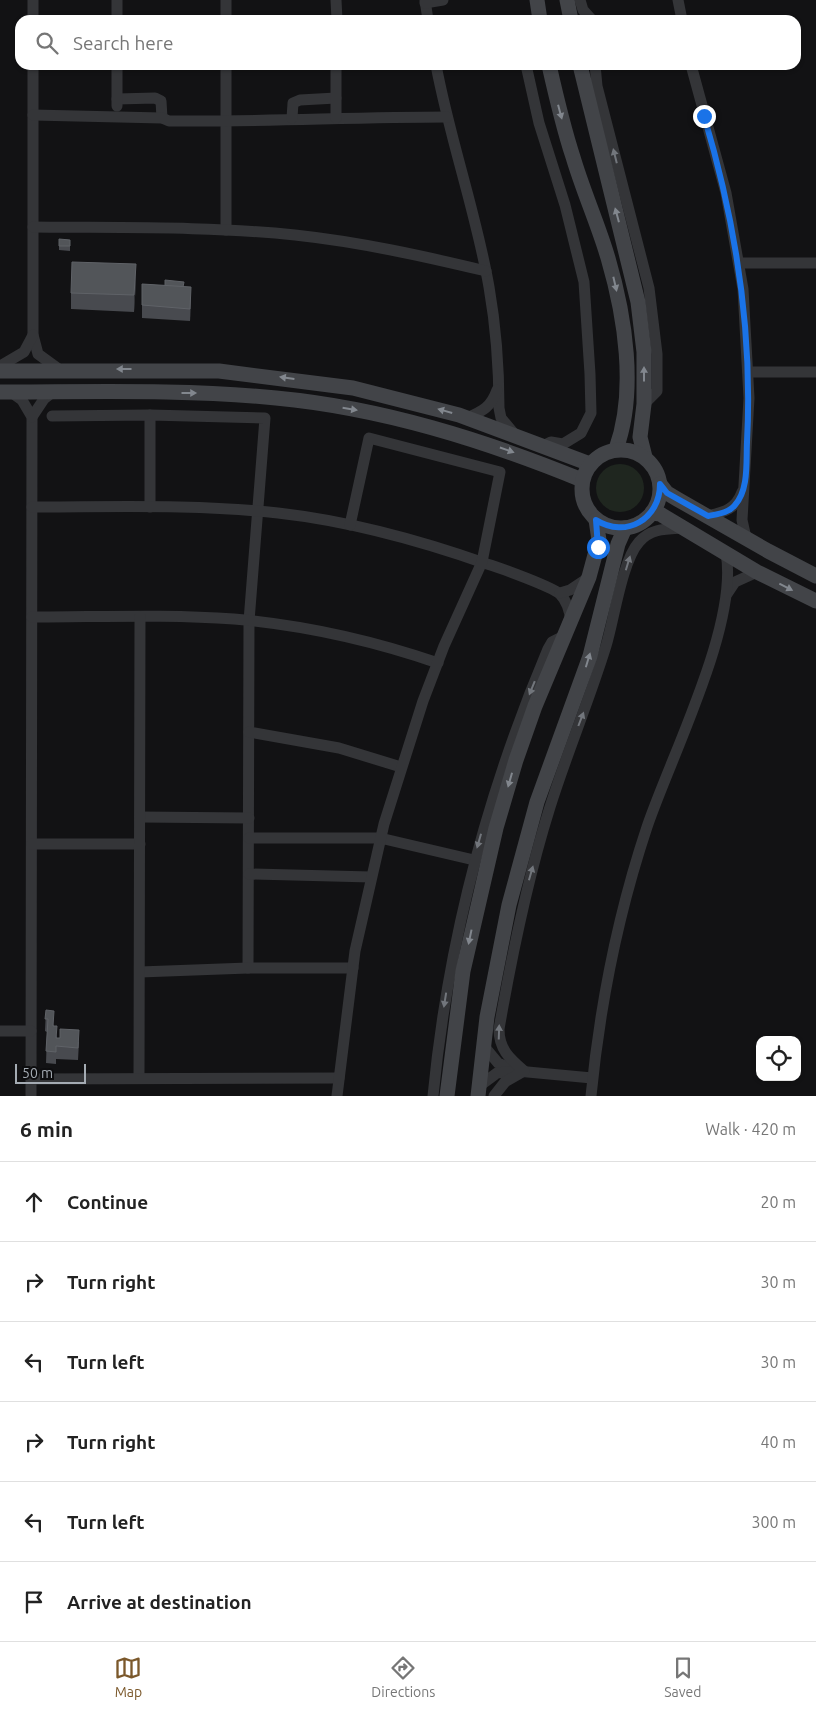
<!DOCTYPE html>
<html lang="en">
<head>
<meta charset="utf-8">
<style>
  :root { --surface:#fff; --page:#f2f2f2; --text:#222; --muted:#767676; --line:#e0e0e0; --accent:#7b582b }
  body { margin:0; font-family:Ubuntu,sans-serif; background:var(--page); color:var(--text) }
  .controls { position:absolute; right:15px; bottom:15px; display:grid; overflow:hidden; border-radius:10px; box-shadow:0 1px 4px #0004 }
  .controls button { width:45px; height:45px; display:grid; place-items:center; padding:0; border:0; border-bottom:1px solid var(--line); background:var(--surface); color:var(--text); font:25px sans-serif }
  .scale { position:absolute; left:15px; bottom:12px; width:71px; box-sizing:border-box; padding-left:5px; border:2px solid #a4abb3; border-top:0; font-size:14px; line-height:18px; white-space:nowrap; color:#a4abb3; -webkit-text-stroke:4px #0d0d0f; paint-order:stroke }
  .stop { position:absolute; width:15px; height:15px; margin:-11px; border:4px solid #1a73e8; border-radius:50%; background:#fff }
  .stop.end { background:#1a73e8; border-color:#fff; box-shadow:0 1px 5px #0008 }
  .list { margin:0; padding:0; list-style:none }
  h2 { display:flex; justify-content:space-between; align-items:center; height:65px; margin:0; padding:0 20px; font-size:21px }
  h2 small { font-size:16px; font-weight:400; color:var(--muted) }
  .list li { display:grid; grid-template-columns:32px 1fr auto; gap:15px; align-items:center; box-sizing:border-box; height:80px; padding:0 20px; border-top:1px solid var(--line) }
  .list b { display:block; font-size:19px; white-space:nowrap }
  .list em { font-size:16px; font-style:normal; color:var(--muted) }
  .icon { flex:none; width:28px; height:28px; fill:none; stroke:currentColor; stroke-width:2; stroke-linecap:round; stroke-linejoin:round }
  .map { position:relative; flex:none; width:816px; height:1096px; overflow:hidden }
  .search { position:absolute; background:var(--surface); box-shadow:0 1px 4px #0004; left:15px; right:15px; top:15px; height:55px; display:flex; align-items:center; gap:12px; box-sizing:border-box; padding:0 18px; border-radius:15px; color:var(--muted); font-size:19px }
  .sheet { height:545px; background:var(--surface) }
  nav { display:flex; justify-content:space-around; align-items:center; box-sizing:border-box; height:70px; border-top:1px solid var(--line); background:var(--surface); font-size:14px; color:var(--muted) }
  nav a { display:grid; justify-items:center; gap:2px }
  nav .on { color:var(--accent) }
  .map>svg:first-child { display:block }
  .green { fill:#1f261f }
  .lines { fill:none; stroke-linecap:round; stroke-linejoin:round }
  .minor { stroke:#343538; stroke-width:11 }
  .secondary { stroke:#424448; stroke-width:15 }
  .wall { fill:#484a4f }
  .shaded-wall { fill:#2e2f33 }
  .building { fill:#525559; stroke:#5f6267 }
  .oneway { fill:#82878e }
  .oneway2 { fill:#72767c }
  .route { stroke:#1a73e8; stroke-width:6 }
</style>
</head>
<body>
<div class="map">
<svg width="816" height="1096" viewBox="0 0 816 1096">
  <rect width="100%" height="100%" fill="#121214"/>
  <circle class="green" cx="620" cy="488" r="24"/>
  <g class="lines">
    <g class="minor">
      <polyline points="226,0 226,20"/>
      <polyline points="336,0 337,20"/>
      <polyline points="425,0 428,20"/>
      <polyline points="580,0 583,10 592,20"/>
      <polyline points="678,0 682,20"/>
      <polyline points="425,3 443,0"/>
      <polyline points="33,20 33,0"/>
      <polyline points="117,20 117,0"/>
      <polyline points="33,65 33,335 38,354 60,370"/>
      <polyline points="226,65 226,230"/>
      <path d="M436,65C450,140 476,212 489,287C496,327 499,368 499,408L501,418L516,436"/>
      <polyline points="526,65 539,123 565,205 584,282 590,374 591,413 581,433 563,444 551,442 543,446"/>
      <polyline points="595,65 597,86 649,288 657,354 657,391 644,404"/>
      <polyline points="691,65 726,193 743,289 749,398 742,520 746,538"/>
      <polyline points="117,99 155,98 161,101 162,118"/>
      <polyline points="117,106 117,65"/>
      <path d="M33,115L162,118L169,121C262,122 354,117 447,117"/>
      <polyline points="292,118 293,103 300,100 336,98"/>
      <polyline points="336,118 336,65"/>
      <path d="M33,227C120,228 208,226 295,235C360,242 423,256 486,271"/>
      <polyline points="739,263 816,263"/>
      <polyline points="0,366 24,352 33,335"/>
      <polyline points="748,372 816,372"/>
      <polyline points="11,392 22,400 32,417 31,1096"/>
      <polyline points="150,415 150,507"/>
      <polyline points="52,416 150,415 265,418 249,621 248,968"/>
      <polyline points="32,417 44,399 53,392"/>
      <path d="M467,418C483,411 491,407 497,390"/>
      <path d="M32,507C114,507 196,504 278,513C350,521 419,540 487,564C501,568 552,587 560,594C568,602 570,612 571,622"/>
      <path d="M708,516C724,512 736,509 742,492"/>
      <polyline points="560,593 570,590 588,578"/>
      <polyline points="727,594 735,582 757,572"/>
      <path d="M32,617C99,617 167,614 234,619C303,625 371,640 438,663"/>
      <polyline points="249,732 339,748 401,767"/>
      <polyline points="140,817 249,818"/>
      <polyline points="249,838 380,838 474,860"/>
      <polyline points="32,844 140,844"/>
      <polyline points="249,874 371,877"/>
      <polyline points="140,972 248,968 353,968"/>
      <polyline points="0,1031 31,1031"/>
      <polyline points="483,1045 498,1063 517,1071 592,1078"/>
      <polyline points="139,1078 140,617"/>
      <polyline points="31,1079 339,1078"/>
      <polyline points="478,1087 497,1073 515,1071"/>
      <polyline points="337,1096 355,951 384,824 423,701 444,646 482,562 500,472 369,438 350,525"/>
      <path d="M433,1096C448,941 487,793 548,649L552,642L566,635"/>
      <path d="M494,1096L505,1082L524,1071C509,1058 499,1049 499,1029C512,954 527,880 550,807C567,753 589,701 606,646C614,620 622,561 639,542C651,528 667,529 684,528"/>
      <path d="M591,1096C600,1004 618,914 647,827C671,756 739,624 726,553"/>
    </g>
    <g class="secondary">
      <polyline points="537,0 540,20"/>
      <polyline points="567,0 571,20"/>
      <path d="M549,65C556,96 563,127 573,157C583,191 598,224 608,258C625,316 637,391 616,449"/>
      <polyline points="580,65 638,302 644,352 644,404 640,437 645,457"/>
      <polyline points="0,371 219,371 353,388 459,415 590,464"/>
      <path d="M0,392C92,392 185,389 276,398C382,408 484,440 582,480"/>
      <circle cx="621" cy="489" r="39"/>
      <polyline points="660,484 667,493 677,499 768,551 816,576"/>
      <polyline points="652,513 660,514 757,572 816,601"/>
      <polyline points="447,1096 463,971 496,828 516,760 535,706 589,577 599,540 596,520"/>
      <polyline points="478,1096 487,1017 509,905 537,802 590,656 618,544 625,528"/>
    </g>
  </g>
  <g class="wall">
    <polygon points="59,239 70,240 70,251 59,250"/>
    <polygon points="136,281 134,312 71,309 71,293"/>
    <polygon points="142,284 184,287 191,300 190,321 142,318"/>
    <polygon points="46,1010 54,1026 57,1038 79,1042 78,1060 56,1059 56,1064 46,1063 47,1032 45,1031"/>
  </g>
  <g class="shaded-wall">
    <polygon points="136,264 136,281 134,312 134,295"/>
    <polygon points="191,287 191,300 190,321 190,309"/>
  </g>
  <g class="building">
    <polygon points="59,239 70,240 70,246 59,246"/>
    <polygon points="72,262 136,264 134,295 71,293"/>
    <polygon points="165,280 184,282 183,287 165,286"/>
    <polygon points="142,284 191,287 190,309 142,305"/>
    <polygon points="46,1010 54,1011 53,1026 57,1026 56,1038 60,1038 60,1029 79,1030 78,1048 56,1046 56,1052 46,1051 48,1019 45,1019"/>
  </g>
  <defs><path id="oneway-solid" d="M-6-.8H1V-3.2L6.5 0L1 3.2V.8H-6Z" transform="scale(1.25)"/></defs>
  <g class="oneway">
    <use href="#oneway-solid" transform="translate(560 112) rotate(75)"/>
    <use href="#oneway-solid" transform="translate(617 215) rotate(-105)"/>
    <use href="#oneway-solid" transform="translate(615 284) rotate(77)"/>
    <use href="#oneway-solid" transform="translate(124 369) rotate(180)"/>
    <use href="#oneway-solid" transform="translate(644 374) rotate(-90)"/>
    <use href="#oneway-solid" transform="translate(287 378) rotate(-172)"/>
    <use href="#oneway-solid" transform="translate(189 393)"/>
    <use href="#oneway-solid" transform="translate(350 409) rotate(9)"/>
    <use href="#oneway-solid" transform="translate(445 411) rotate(-164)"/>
    <use href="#oneway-solid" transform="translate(507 450) rotate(19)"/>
    <use href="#oneway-solid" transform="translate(786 587) rotate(27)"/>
    <use href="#oneway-solid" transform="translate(588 660) rotate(-73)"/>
    <use href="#oneway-solid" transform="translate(510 780) rotate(106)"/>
    <use href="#oneway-solid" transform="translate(470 937) rotate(102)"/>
  </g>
  <g class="oneway2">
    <use href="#oneway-solid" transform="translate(615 156) rotate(-104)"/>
    <use href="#oneway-solid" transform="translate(628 563) rotate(-73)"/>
    <use href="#oneway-solid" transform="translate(532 688) rotate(112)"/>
    <use href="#oneway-solid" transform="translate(581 719) rotate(-69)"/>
    <use href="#oneway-solid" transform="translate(479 841) rotate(106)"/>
    <use href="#oneway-solid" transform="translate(531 873) rotate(-74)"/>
    <use href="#oneway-solid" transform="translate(445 1000) rotate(99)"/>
    <use href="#oneway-solid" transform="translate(499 1032) rotate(-88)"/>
  </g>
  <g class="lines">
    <path class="route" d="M598,547L596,520C626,539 660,519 660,484L667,493L708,516C717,514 729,513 735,505C749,489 746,462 747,442C753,330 736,223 704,116"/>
  </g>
</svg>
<div class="controls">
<button><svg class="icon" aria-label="locate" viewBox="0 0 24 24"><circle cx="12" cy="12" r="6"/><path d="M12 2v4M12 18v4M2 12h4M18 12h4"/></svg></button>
</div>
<div class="scale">50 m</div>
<div class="stop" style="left:598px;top:547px"></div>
<div class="stop end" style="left:704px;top:116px"></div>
<div class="search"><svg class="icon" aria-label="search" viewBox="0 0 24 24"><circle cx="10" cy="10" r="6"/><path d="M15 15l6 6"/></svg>Search here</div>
</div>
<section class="sheet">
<h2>6 min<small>Walk · 420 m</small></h2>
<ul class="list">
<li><svg class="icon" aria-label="ahead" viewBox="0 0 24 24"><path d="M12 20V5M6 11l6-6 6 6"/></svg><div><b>Continue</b></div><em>20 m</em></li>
<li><svg class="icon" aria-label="right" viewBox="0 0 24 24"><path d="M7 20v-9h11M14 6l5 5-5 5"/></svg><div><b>Turn right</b></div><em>30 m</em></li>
<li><svg class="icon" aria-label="left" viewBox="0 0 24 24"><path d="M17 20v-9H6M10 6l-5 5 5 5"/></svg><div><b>Turn left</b></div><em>30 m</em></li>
<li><svg class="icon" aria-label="right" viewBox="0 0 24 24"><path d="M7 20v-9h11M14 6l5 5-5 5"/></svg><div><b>Turn right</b></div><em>40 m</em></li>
<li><svg class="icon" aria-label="left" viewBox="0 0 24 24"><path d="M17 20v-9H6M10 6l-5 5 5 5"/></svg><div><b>Turn left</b></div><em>300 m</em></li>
<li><svg class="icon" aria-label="arrive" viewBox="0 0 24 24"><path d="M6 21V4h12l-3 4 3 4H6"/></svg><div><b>Arrive at destination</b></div></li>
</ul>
</section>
<nav>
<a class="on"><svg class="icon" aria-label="map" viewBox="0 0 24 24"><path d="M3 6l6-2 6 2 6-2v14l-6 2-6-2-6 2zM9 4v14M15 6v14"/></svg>Map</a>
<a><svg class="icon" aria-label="directions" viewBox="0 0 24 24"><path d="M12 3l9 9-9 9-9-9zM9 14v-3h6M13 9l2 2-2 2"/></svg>Directions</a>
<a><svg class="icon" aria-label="saved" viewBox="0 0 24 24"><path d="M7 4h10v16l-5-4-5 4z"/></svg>Saved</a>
</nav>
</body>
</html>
